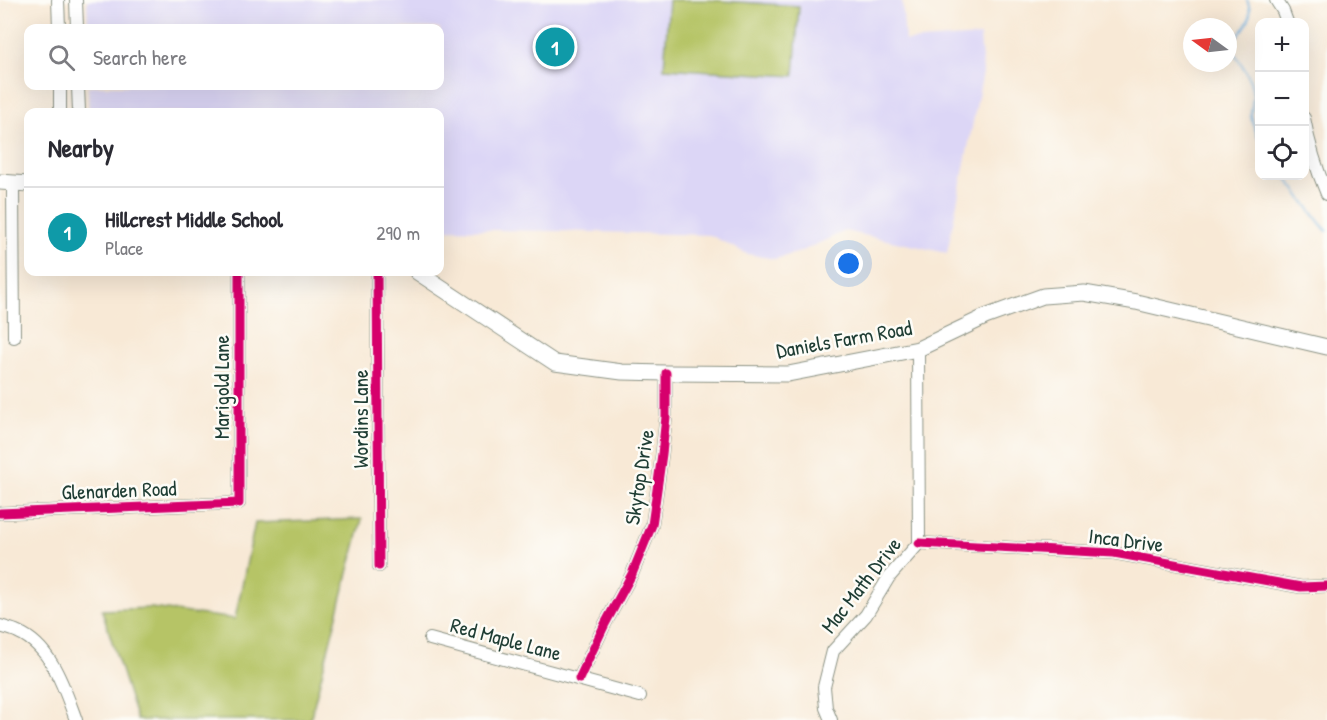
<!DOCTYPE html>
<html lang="en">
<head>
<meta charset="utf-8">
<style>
  :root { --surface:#fff; --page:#f7f7f7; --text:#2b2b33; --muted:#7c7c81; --line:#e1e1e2; --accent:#d93025 }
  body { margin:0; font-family:"Patrick Hand",sans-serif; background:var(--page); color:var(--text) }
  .controls { position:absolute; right:18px; top:18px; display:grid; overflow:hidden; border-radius:12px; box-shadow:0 6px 24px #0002 }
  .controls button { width:54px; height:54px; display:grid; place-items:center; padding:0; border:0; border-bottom:2px solid var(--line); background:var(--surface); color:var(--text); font:30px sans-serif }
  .compass { position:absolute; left:1183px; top:18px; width:54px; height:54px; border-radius:50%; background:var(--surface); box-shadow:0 6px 24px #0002; rotate:285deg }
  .you { position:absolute; left:849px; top:264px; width:21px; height:21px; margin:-15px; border:4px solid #fff; border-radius:50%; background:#1a73e8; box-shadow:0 0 0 9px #1a73e833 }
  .badge { display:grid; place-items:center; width:39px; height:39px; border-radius:50%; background:var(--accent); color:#fff; font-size:20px; font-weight:700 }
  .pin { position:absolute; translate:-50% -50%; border:3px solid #fff; box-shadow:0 2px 6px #0006 }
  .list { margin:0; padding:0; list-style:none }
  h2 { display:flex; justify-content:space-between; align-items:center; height:78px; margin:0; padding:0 24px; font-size:26px }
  h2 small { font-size:20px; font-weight:400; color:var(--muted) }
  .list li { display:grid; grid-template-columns:39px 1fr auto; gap:18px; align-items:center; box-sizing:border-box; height:90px; padding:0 24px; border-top:2px solid var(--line) }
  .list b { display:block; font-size:22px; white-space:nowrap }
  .list p { margin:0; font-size:20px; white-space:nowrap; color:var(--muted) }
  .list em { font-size:20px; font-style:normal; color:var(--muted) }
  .icon { flex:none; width:33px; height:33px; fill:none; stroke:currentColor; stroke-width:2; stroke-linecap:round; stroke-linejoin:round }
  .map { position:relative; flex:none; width:1327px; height:720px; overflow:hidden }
  .search { position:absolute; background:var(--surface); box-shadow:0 6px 24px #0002; left:24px; top:24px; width:420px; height:66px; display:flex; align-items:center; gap:15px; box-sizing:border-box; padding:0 21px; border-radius:12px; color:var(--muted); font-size:22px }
  .panel { position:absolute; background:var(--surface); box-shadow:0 6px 24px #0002; left:24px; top:108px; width:420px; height:168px; border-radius:12px }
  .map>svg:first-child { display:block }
  .built { fill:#dcd6f6 }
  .green { fill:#b6c466; stroke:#6a804d; stroke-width:1.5 }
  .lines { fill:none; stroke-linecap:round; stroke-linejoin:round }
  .stream { stroke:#6bb0e1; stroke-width:2 }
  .minor-casing { stroke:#8c9385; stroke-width:14 }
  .major-casing { stroke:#8c9385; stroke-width:17 }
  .minor { stroke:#fff; stroke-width:12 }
  .major { stroke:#fff; stroke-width:15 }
  .cycleway-casing { stroke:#fdfcf7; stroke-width:13 }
  .cycleway { stroke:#d6006c; stroke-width:9 }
  .labels { text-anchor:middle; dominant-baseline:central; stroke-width:5; stroke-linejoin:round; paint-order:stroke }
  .street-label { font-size:21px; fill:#1f3d34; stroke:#fdfcf7 }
</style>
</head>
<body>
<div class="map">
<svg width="1327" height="720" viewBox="0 0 1327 720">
  <rect width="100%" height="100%" fill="#fdfcf7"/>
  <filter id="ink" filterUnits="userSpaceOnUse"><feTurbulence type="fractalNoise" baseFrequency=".0167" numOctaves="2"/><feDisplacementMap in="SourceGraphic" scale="12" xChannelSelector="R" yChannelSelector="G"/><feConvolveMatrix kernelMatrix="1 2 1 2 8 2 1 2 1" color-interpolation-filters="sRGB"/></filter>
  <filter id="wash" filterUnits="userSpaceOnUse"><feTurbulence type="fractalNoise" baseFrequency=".008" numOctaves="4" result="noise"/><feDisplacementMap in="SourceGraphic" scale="24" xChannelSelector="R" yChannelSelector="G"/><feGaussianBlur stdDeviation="1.35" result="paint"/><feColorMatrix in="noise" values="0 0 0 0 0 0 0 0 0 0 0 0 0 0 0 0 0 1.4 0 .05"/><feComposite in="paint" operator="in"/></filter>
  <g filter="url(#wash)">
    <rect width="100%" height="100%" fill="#f8e9d6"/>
    <polygon class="built" points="87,0 902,0 905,41 980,36 983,72 947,253 845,231 800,252 775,259 747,254 710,235 556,231 440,229 440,112 89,112 88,86 440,86 440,28 88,28"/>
    <g class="green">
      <polygon points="669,0 708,0 799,6 794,76 664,68"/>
      <polygon points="362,519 310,720 137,720 102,610 151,608 235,619 255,523"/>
    </g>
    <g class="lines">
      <g class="stream">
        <path d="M1247,0C1254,18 1248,23 1237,37C1235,39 1233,41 1233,45C1233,57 1246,67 1249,78C1251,84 1253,91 1253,96C1253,103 1251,108 1251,115C1252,124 1257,133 1260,141"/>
        <polyline points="1285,176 1320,223 1327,231"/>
      </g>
    </g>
  </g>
  <g filter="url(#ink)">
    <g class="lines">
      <defs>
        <g id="minor">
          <polyline points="58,0 59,28"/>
          <polyline points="76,0 77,28"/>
          <polyline points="1276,0 1283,11 1287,22"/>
          <polyline points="78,86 79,112"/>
          <polyline points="60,112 60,86"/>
          <path d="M1304,118C1309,146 1316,168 1327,194"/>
          <polyline points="13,184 14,337"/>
          <polyline points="377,272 379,566"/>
          <polyline points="918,349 919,543"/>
          <polyline points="0,513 239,503 239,272"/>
          <polyline points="919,543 1114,553 1301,587 1327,586"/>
          <path d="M0,626C6,628 12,629 18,632C52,647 64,688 76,720"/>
          <polyline points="430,639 640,696"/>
          <polyline points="579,679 605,624 632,574 652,525 662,454 666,417 666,373"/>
          <polyline points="831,720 826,708 824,687 833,651 866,615 889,577 919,543"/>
        </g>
        <g id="major">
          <polyline points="0,182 28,184"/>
          <polyline points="417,272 555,363 622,372 666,373 788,374 918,349 985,317 1043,296 1084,293 1136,302 1327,347"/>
        </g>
      </defs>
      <use href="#minor" class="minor-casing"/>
      <use href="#major" class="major-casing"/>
      <use href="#minor" class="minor"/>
      <use href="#major" class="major"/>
      <defs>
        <g id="cycleway">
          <polyline points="377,272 379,566"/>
          <polyline points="0,513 239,503 239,272"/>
          <polyline points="919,543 1114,553 1301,587 1327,586"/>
          <polyline points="579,679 605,624 632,574 652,525 662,454 666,417 666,373"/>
        </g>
      </defs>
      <use href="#cycleway" class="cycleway-casing"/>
      <use href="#cycleway" class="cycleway"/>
    </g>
  </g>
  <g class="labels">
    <g class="street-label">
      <text transform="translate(844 339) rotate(-10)">Daniels Farm Road</text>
      <text transform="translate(221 387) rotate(-90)">Marigold Lane</text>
      <text transform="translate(360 419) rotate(-90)">Wordins Lane</text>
      <text transform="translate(639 477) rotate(-81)">Skytop Drive</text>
      <text transform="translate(119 490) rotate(-2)">Glenarden Road</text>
      <text transform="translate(1126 540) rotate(7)">Inca Drive</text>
      <text transform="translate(861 585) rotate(-52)">Mac Math Drive</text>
      <text transform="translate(506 639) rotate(15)">Red Maple Lane</text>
    </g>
  </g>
</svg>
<div class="controls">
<button>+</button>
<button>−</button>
<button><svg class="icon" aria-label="locate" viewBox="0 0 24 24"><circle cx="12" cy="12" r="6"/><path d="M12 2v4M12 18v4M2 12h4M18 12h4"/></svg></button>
</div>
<svg class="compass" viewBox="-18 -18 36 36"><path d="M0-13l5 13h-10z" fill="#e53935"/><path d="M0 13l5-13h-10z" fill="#7c7c81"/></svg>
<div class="you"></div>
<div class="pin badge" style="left:555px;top:47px;background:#0f9aa8">1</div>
<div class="search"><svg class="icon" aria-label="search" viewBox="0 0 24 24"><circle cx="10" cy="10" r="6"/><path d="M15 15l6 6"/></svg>Search here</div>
<section class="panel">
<h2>Nearby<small></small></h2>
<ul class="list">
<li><span class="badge" style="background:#0f9aa8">1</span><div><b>Hillcrest Middle School</b><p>Place</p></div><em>290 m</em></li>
</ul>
</section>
</div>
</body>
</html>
